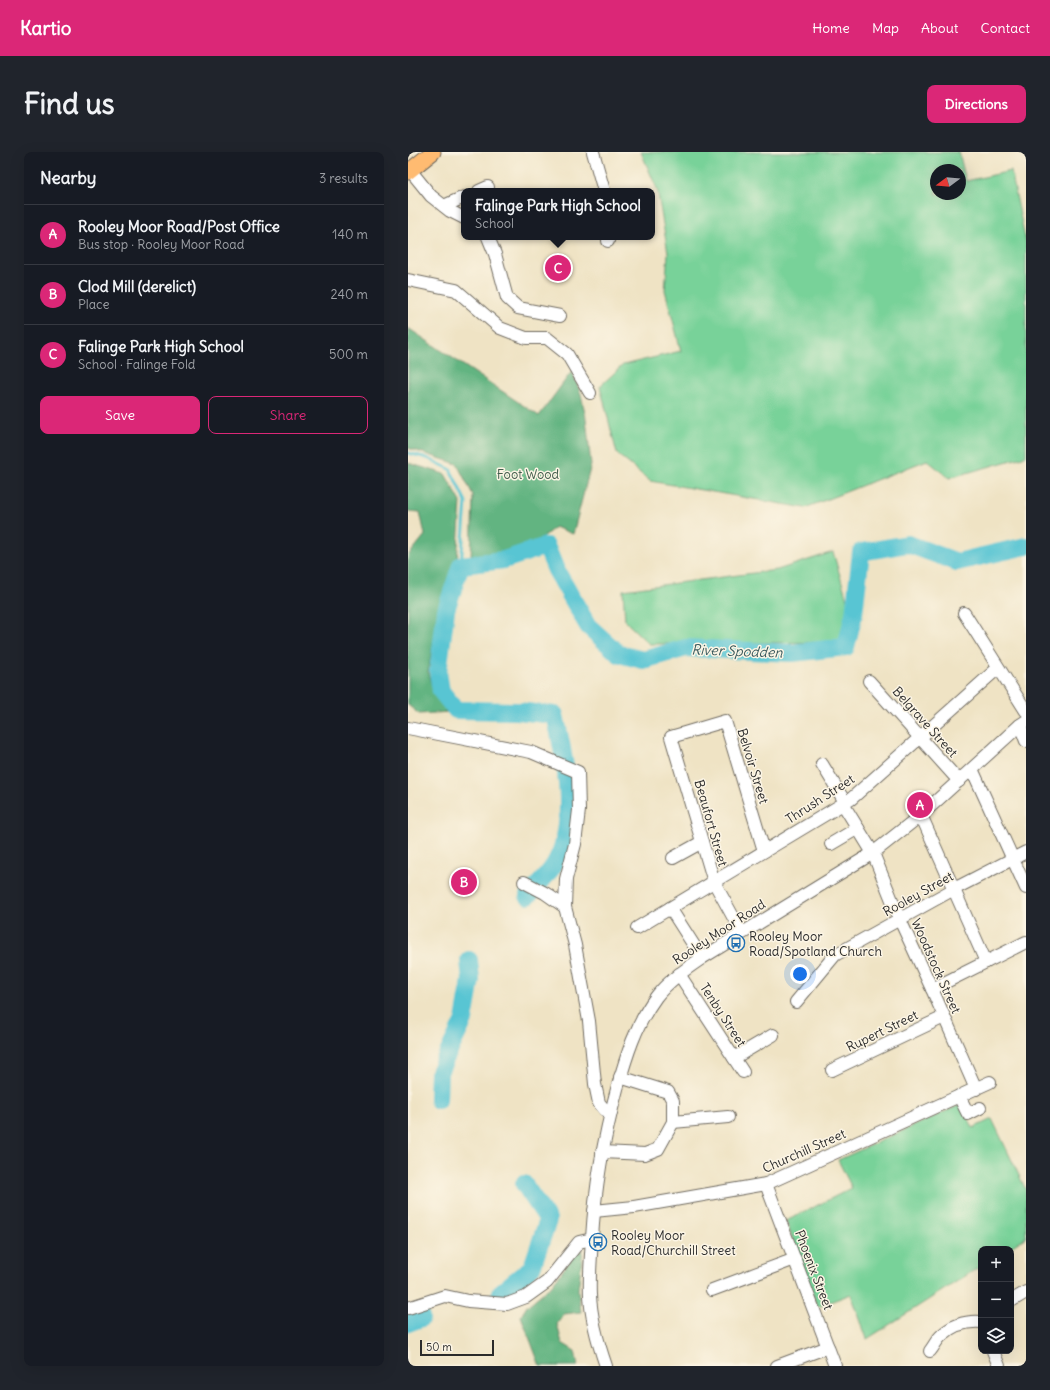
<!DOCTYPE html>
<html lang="en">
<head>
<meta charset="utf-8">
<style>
  :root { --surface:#171b24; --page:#20242c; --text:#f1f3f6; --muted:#9ea1a6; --line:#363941; --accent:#db2777 }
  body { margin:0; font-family:Delius,sans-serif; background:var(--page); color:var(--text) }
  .controls { position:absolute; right:12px; bottom:12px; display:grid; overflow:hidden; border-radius:8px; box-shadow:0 4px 16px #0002 }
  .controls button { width:36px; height:36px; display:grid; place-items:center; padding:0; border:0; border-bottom:1px solid var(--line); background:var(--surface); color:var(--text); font:20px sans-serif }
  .compass { position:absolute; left:522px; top:12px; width:36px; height:36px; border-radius:50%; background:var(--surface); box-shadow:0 4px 16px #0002; rotate:254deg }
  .scale { position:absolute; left:12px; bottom:10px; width:74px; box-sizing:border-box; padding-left:4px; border:2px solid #2b2b2b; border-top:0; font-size:11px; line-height:14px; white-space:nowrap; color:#2b2b2b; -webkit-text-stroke:3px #fcf5e5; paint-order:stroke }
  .you { position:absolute; left:392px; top:822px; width:14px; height:14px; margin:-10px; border:3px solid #fff; border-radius:50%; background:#1a73e8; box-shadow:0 0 0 6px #1a73e833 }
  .badge { display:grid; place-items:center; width:26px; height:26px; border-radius:50%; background:var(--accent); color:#fff; font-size:13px; font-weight:700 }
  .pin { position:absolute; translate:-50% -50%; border:2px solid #fff; box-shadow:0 1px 4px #0006 }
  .popup { position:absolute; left:53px; top:36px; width:194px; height:52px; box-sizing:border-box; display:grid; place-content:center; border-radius:8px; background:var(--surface); filter:drop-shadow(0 1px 3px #0005); font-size:13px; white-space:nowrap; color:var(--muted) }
  .popup b { font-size:15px; color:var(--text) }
  .popup::after { content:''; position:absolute; left:50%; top:100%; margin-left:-8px; border:8px solid transparent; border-top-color:var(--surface) }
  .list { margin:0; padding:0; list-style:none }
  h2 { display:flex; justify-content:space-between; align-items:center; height:52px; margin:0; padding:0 16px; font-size:17px }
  h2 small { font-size:13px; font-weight:400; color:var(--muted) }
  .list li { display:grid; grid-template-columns:26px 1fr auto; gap:12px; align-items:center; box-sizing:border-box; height:60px; padding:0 16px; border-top:1px solid var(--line) }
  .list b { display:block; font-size:15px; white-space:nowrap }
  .list p { margin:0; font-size:13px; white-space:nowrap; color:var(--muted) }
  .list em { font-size:13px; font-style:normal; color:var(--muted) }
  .actions { display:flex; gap:8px; padding:12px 16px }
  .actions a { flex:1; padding:9px 0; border:1px solid var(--accent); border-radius:8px; text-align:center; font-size:14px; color:var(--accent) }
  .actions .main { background:var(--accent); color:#fff }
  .icon { flex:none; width:22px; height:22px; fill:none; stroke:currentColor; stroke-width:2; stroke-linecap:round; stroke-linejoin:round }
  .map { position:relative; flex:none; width:618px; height:1214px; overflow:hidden; border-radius:8px }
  header { display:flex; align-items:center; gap:24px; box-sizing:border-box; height:56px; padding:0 20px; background:var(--accent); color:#fff }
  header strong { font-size:19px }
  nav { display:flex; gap:22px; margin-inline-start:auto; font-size:14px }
  .intro { display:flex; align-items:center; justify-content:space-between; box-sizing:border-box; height:96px; padding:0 24px }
  h1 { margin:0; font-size:28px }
  .button { padding:10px 18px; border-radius:8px; background:var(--accent); color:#fff; font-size:14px; font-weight:700 }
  main { display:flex; gap:24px; padding:0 24px }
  aside { flex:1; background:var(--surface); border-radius:8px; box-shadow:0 4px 16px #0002 }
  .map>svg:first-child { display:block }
  .green { fill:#78d299; stroke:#527e62; fill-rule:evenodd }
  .forest { fill:#62b481; stroke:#467056 }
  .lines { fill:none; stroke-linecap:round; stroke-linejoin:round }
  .stream { stroke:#59c5d3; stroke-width:3 }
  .river { stroke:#59c5d3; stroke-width:18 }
  .minor-casing { stroke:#706b61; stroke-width:14 }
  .major-casing { stroke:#706b61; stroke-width:17 }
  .minor { stroke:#fff; stroke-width:12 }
  .major { stroke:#ffbb71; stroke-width:15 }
  .labels { text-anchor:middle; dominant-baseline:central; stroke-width:3; stroke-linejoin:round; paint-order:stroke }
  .park-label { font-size:13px; fill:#425d4c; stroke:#fcf5e5 }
  .street-label { font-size:13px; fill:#2b2b2b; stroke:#fcf5e5 }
  .poi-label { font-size:13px; fill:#2b2b2b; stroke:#fcf5e5; text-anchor:start }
  .water-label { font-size:14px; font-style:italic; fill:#39595d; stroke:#fcf5e5 }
</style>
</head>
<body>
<header>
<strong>Kartio</strong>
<nav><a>Home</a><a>Map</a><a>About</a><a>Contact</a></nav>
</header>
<div class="intro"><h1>Find us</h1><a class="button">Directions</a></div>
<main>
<aside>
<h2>Nearby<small>3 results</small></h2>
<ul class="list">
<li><span class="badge">A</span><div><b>Rooley Moor Road/Post Office</b><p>Bus stop · Rooley Moor Road</p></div><em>140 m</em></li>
<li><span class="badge">B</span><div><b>Clod Mill (derelict)</b><p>Place</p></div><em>240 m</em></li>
<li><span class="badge">C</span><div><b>Falinge Park High School</b><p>School · Falinge Fold</p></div><em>500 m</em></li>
</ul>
<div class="actions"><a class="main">Save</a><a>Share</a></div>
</aside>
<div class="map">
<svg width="618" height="1214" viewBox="0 0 618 1214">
  <rect width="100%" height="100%" fill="#fcf5e5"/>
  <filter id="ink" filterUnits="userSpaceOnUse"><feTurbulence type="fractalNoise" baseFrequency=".025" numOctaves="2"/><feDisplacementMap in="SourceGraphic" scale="8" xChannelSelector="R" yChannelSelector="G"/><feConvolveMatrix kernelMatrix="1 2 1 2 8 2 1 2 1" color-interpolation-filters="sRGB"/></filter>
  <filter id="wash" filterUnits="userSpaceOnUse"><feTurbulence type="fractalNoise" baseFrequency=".012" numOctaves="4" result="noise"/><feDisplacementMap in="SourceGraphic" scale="16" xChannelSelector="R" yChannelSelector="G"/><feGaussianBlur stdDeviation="0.9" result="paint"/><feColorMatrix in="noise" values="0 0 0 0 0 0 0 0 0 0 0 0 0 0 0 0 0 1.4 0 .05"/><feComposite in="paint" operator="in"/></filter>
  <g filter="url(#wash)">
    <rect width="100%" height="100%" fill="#efe3c4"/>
    <g class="green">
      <path d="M233,0H551L558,29L603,19L618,91V304L541,326L519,308L397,356L242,329L209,302L192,234L215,213L273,199L257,138L260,101L249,37ZM528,18H552V42H528Z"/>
      <polygon points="425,400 441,454 437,490 241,492 217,469 215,438 369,418"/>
      <polygon points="554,952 565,976 584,967 618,1038 618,1085 600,1097 573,1097 573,1114 459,1187 443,1142 409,1155 378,1069 444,1036 430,1008"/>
    </g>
    <g class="forest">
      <polygon points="0,176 131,264 164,219 173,242 178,266 183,313 165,382 147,375 133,387 105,398 63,406 65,343 49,312 0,296"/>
      <polygon points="0,311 37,322 53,350 49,410 32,452 20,521 26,541 42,560 11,562 0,553 0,404 17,383 12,360 0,359"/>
      <polygon points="175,1098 170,1138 173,1160 156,1162 149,1172 154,1191 167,1199 170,1214 132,1214 113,1164 119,1154 143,1134 168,1101"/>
    </g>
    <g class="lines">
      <polyline class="stream" points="0,301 19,306 42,317 58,350 53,413"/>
      <g class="river">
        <path d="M120,744C129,734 139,724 146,713C171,673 157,606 147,563L109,559L48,558L33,539L30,520L38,458L53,413L96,408L138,394L148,418L180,474L211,502L235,508L278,496L384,501L438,495L446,462L453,400L500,392L549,410L618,394"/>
        <polyline points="30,948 31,920 56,868 63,828 61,808"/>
        <polyline points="92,1141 124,1115 140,1068 116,1032"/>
        <polyline points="0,1171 13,1166"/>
      </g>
    </g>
  </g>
  <g filter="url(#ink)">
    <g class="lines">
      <defs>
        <g id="minor">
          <polyline points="185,0 196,39"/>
          <polyline points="2,18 23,44 42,59 56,66"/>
          <polyline points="71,39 80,35"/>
          <polyline points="36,54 56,45"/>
          <polyline points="80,85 87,102 99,146 110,156 152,164"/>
          <polyline points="200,89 200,85"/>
          <polyline points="0,128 48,138 92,176 118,186 139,186 159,202 182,241"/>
          <polyline points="556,461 618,559"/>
          <polyline points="461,529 551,629"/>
          <polyline points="612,573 618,589"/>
          <polyline points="0,576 123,600 170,620 171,658 167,692 158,727 157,755 167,793 181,869 187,932 191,951 197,958 203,959"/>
          <polyline points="414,612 437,650"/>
          <polyline points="564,617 618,736"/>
          <polyline points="435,652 465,701 492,768 524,837 568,937"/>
          <polyline points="513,663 578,810"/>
          <polyline points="423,692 450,676"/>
          <polyline points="265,706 294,690"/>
          <polyline points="116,730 137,741 157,755"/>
          <polyline points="262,756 294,806"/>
          <polyline points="229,776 443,647 590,516"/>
          <polyline points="334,781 306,730 263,585 317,569 356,699"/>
          <polyline points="271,822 335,920"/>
          <polyline points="524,837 618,790"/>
          <polyline points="388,850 427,803 546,737 618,700"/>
          <polyline points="326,906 365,883"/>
          <polyline points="424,918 536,865"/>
          <polyline points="212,925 260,940 265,949 265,970 320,965"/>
          <polyline points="551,944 560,962 572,956"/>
          <polyline points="194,1000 237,1002 250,997 265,970"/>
          <polyline points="358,1032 427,1214"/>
          <polyline points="186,1059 226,1055 358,1032 582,930"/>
          <polyline points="304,1138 387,1107"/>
          <polyline points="603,1149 618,1140"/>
          <polyline points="0,1156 37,1144 60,1149 99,1152 118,1145 139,1130 171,1090 184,1087"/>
          <path d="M522,1199C526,1194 529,1187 534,1183C545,1173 559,1169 573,1170"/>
          <polyline points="585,1199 591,1214"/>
          <path d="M198,1214C190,1191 183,1167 182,1143C181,1124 183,1105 184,1086C187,1035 196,985 209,937C218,905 228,872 248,845C260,829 278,817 294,806L465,701L513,663L612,573L618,569"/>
          <polyline points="369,1214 420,1195"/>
        </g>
        <polyline id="major" points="0,20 25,0"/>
      </defs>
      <use href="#minor" class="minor-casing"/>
      <use href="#major" class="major-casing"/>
      <use href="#minor" class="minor"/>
      <use href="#major" class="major"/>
    </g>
  </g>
  <defs>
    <symbol id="bus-ring" viewBox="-11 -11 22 22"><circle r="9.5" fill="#fcf5e5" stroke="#1f6fb2" stroke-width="1.5"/><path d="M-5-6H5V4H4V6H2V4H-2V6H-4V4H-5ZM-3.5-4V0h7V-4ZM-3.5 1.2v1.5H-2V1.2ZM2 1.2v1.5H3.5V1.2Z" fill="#1f6fb2"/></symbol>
  </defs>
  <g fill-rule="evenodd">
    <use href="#bus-ring" x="318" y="781" width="20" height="20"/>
    <use href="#bus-ring" x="180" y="1080" width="20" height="20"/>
  </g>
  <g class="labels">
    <g class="park-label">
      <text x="120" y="322">Foot Wood</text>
    </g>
    <g class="street-label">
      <text transform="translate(517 570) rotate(48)">Belgrave Street</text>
      <text transform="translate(345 614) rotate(73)">Belvoir Street</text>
      <text transform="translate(412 647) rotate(-33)">Thrush Street</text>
      <text transform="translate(303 671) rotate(74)">Beaufort Street</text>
      <text transform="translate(510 742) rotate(-29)">Rooley Street</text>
      <text transform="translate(311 780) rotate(-33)">Rooley Moor Road</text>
      <text transform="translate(528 814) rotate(66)">Woodstock Street</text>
      <text transform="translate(315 863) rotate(57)">Tenby Street</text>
      <text transform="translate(474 879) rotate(-26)">Rupert Street</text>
      <text transform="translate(396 999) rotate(-24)">Churchill Street</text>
      <text transform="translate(406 1118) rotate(69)">Phoenix Street</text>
    </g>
    <g class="poi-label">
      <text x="341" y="784">Rooley Moor<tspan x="341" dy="15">Road/Spotland Church</tspan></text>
      <text x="203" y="1083">Rooley Moor<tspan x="203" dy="15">Road/Churchill Street</tspan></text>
    </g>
    <g class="water-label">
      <text transform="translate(329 499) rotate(2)">River Spodden</text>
    </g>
  </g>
</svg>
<div class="controls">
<button>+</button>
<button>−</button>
<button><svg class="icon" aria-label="layers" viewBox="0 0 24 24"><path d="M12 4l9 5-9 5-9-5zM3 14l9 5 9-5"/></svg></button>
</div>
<svg class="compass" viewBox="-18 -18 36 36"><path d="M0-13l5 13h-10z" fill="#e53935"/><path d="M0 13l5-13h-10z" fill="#9ea1a6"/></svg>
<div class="scale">50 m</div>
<div class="you"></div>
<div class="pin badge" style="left:512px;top:653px">A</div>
<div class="pin badge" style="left:56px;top:730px">B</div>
<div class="pin badge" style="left:150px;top:116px">C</div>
<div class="popup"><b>Falinge Park High School</b>School</div>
</div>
</main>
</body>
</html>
